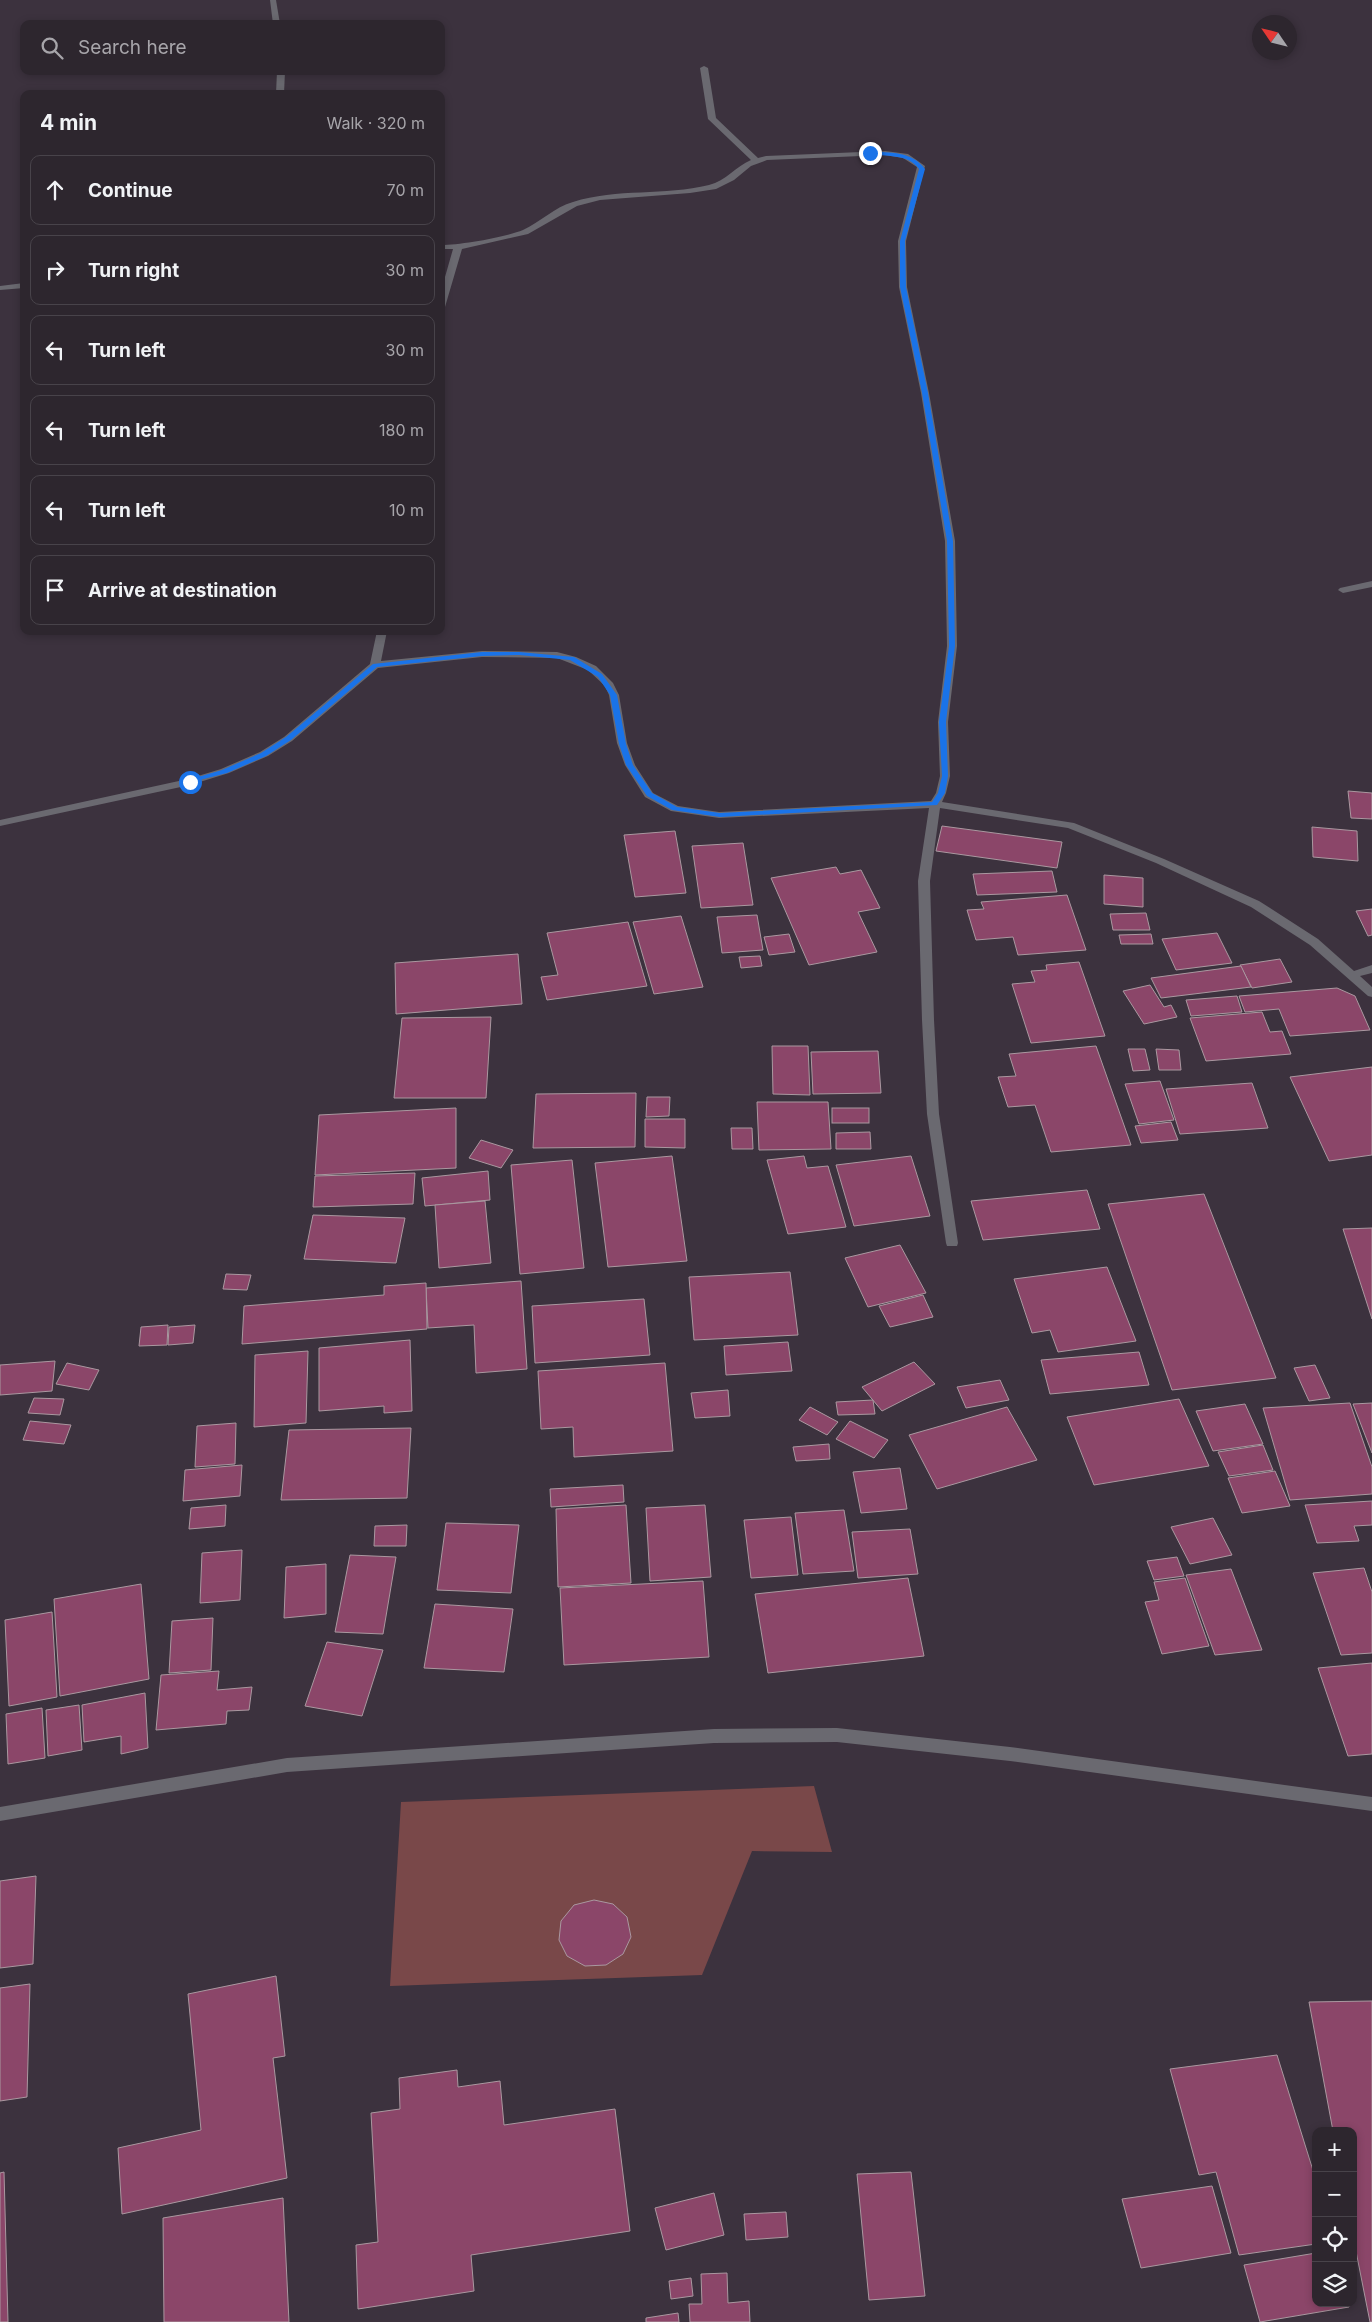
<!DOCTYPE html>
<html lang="en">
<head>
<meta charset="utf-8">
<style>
  :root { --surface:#2d262e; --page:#39323a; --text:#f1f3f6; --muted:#a7a5aa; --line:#48434a }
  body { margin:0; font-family:Inter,sans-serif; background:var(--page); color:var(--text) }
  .controls { position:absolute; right:15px; bottom:15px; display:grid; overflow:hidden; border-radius:10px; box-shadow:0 2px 8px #0003 }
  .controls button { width:45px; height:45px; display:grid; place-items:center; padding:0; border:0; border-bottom:1px solid var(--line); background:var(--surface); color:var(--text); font:25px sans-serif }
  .compass { position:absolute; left:1252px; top:15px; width:45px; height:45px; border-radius:50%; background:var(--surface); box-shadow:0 2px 8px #0003; rotate:305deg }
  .stop { position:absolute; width:15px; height:15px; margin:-11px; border:4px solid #1a73e8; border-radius:50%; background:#fff }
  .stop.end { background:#1a73e8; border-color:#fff; box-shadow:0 1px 5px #0008 }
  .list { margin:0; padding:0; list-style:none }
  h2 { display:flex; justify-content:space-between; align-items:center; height:65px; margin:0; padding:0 20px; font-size:21px }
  h2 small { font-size:16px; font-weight:400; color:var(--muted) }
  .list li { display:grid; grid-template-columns:32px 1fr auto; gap:15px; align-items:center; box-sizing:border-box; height:70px; margin:0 10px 10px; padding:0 10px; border:1px solid var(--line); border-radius:10px }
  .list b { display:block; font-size:19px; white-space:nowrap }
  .list em { font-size:16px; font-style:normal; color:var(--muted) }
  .icon { flex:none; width:28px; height:28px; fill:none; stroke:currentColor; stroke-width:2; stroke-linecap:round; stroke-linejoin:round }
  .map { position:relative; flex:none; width:1372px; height:2322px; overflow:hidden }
  .search { position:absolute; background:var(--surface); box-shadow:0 2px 8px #0003; left:20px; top:20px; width:425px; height:55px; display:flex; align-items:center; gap:12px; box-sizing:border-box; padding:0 18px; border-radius:10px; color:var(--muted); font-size:19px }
  .panel { position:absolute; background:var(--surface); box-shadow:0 2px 8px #0003; left:20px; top:90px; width:425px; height:545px; border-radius:10px }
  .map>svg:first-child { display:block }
  .green { fill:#794849 }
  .building { fill:#8b4669; stroke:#aa98a0 }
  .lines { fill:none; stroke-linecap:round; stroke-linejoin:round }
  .minor { fill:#6a6970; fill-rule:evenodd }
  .route { fill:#1a73e8 }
</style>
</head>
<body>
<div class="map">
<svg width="1372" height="2322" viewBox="0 0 1372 2322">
  <rect width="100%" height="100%" fill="#3c323e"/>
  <polygon class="green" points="814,1786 832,1852 752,1851 702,1975 390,1986 401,1802"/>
  <g class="building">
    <polygon points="1348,791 1372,793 1372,819 1351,818"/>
    <polygon points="942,826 1062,842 1057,868 936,851"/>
    <polygon points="1312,827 1357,831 1358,861 1313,857"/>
    <polygon points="675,831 686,893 635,897 624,835"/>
    <polygon points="743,843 753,905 701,908 692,846"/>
    <polygon points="836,867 840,874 861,870 880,908 858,912 877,952 809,965 771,878"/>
    <polygon points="1052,871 1057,892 977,895 973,874"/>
    <polygon points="1104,875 1143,878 1143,907 1104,904"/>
    <polygon points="1067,895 1086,950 1018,955 1013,937 976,940 967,910 984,909 981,902"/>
    <polygon points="1372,909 1372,935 1368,936 1356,911"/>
    <polygon points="1146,913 1150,930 1113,930 1110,914"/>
    <polygon points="757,915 763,950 722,953 717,917"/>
    <polygon points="681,916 703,987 654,994 633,922"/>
    <polygon points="628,922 647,986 547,1000 541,977 558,975 547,933"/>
    <polygon points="1217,933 1232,963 1176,970 1162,939"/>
    <polygon points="789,934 795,952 769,955 764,937"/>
    <polygon points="1151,934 1153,944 1121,944 1119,935"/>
    <polygon points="518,954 522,1004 396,1014 395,963"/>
    <polygon points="760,956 762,966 741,968 739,957"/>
    <polygon points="1280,959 1292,982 1252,988 1240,965"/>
    <polygon points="1079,962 1105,1036 1031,1043 1012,984 1035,982 1031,971 1047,970 1046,965"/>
    <polygon points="1241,966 1251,987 1161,998 1151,978"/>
    <polygon points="1150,985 1164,1007 1171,1005 1177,1017 1144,1024 1123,991"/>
    <polygon points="1337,988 1355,996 1370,1030 1290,1036 1279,1009 1245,1012 1239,996"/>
    <polygon points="1237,996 1242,1012 1191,1016 1186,1000"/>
    <polygon points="1262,1012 1270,1032 1282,1031 1291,1054 1206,1061 1190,1018"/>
    <polygon points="491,1017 486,1098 394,1098 402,1018"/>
    <polygon points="772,1046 808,1046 810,1095 773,1094"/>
    <polygon points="1096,1046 1131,1145 1051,1152 1035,1105 1008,1107 998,1077 1016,1076 1009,1054"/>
    <polygon points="1128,1049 1145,1049 1150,1070 1133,1071"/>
    <polygon points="1156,1049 1179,1050 1181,1070 1159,1070"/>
    <polygon points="878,1051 881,1093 813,1094 811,1052"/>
    <polygon points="1372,1067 1372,1155 1329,1161 1290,1077"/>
    <polygon points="1160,1081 1174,1120 1139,1124 1125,1084"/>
    <polygon points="1252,1083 1268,1128 1180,1134 1166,1089"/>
    <polygon points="636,1093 635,1147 533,1148 536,1094"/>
    <polygon points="647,1097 670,1097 669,1116 646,1117"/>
    <polygon points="757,1102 828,1102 831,1149 759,1150"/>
    <polygon points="456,1108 456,1168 315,1175 319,1115"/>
    <rect x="832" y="1108" width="37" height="15"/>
    <polygon points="645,1119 685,1119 685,1148 645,1147"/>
    <polygon points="1171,1122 1178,1140 1141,1143 1135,1126"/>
    <polygon points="731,1128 752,1128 753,1149 732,1149"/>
    <polygon points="870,1132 871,1149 836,1149 836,1133"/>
    <polygon points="481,1140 513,1150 501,1168 469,1158"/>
    <polygon points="672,1156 687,1261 608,1267 595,1163"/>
    <polygon points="804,1156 807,1168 828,1166 846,1227 788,1234 767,1160"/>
    <polygon points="911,1156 930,1216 854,1226 836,1165"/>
    <polygon points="572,1160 584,1268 520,1274 511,1165"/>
    <polygon points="488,1171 490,1200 425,1206 422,1178"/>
    <polygon points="415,1173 413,1204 313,1207 315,1176"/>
    <polygon points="1087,1190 1100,1229 983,1240 971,1201"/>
    <polygon points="1204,1194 1276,1378 1172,1390 1108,1204"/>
    <polygon points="485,1201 491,1263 439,1268 435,1205"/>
    <polygon points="313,1215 405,1218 396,1263 304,1259"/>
    <polygon points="1372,1228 1372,1319 1343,1229"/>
    <polygon points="900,1245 926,1293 868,1307 845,1258"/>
    <polygon points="1107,1267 1136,1341 1058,1352 1050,1330 1032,1333 1014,1279"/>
    <polygon points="790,1272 798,1335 694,1340 689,1277"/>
    <polygon points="226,1274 251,1275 247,1290 223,1289"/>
    <polygon points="521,1281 527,1369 476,1373 474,1325 428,1328 426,1288"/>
    <polygon points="426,1283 427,1329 242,1344 244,1306 384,1295 384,1286"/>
    <polygon points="923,1295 933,1317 890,1327 879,1306"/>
    <polygon points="644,1299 650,1355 535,1363 532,1306"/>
    <polygon points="168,1325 167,1345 139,1346 141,1327"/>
    <polygon points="195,1325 193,1343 168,1345 169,1327"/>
    <polygon points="410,1340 412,1411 384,1413 384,1406 319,1411 319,1348"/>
    <polygon points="788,1342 792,1371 726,1375 724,1346"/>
    <polygon points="308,1351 306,1423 254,1427 255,1355"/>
    <polygon points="1139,1352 1149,1385 1050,1394 1041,1360"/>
    <polygon points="55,1361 52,1391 0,1395 0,1365"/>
    <polygon points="914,1362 935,1384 882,1411 862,1387"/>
    <polygon points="67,1363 99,1370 89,1390 56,1384"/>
    <polygon points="665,1363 673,1451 574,1457 573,1427 541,1429 538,1371"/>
    <polygon points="1315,1365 1330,1398 1309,1401 1294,1368"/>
    <polygon points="1000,1380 1009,1400 966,1408 957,1387"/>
    <polygon points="728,1390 730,1416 695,1418 691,1393"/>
    <polygon points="34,1398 64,1399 60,1415 28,1413"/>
    <polygon points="1179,1399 1209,1466 1094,1485 1067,1417"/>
    <polygon points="873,1400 875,1414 838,1415 836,1402"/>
    <polygon points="1350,1403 1372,1467 1372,1494 1290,1500 1263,1408"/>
    <polygon points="1372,1403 1372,1453 1353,1404"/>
    <polygon points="1245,1404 1263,1444 1213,1451 1196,1411"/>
    <polygon points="810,1407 838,1422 827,1435 799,1420"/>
    <polygon points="1007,1407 1037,1460 937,1489 909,1435"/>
    <polygon points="30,1421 71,1425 64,1444 23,1440"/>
    <polygon points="850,1421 888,1440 874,1458 836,1439"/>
    <polygon points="236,1423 235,1464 195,1467 197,1426"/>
    <polygon points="411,1428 407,1498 281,1500 289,1430"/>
    <polygon points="829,1444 830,1459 796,1461 793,1447"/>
    <polygon points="1263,1445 1273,1470 1229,1476 1218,1452"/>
    <polygon points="242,1465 240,1496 183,1501 185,1470"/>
    <polygon points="900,1468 907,1509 861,1513 853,1472"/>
    <polygon points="1275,1471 1290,1506 1242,1513 1228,1478"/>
    <polygon points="623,1485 624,1502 551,1507 550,1489"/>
    <polygon points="1372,1501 1372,1525 1354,1526 1359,1541 1317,1543 1305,1505"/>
    <polygon points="226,1505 225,1526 189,1529 191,1508"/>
    <polygon points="626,1505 631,1583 558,1587 556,1509"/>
    <polygon points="705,1505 711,1577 650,1581 646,1508"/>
    <polygon points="844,1510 854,1571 803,1574 795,1513"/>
    <polygon points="791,1517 798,1575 751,1578 744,1520"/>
    <polygon points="1213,1518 1232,1555 1190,1564 1171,1527"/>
    <polygon points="446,1523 519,1525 511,1593 437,1590"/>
    <polygon points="407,1525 406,1546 374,1546 375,1526"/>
    <polygon points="910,1529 918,1574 858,1578 852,1532"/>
    <polygon points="242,1550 240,1600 200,1603 202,1553"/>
    <polygon points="350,1555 396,1557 383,1634 335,1632"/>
    <polygon points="1177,1557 1184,1576 1154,1580 1147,1561"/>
    <polygon points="326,1564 326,1614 284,1618 286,1567"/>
    <polygon points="1364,1568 1372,1592 1372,1653 1341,1655 1313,1573"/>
    <polygon points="1231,1569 1262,1650 1215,1655 1186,1575"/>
    <polygon points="908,1578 924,1656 768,1673 755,1594"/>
    <polygon points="1185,1578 1209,1646 1162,1654 1145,1602 1159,1600 1154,1582"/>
    <polygon points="703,1581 709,1657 564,1665 560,1588"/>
    <polygon points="141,1584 149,1679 60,1696 54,1599"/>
    <polygon points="435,1604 513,1609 504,1672 424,1668"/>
    <polygon points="52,1612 57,1697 9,1706 5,1620"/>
    <polygon points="213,1618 211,1670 169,1673 172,1621"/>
    <polygon points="327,1642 383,1650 362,1716 305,1706"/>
    <polygon points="1372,1663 1372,1754 1348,1756 1318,1668"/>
    <polygon points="219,1671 217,1690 252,1687 249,1710 227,1711 226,1724 156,1730 161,1675"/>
    <polygon points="145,1693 148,1748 121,1754 121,1736 84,1742 82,1705"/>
    <polygon points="79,1705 82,1750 48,1756 46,1710"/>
    <polygon points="42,1708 45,1758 8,1764 6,1714"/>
    <polygon points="36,1876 33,1964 0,1968 0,1881"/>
    <polygon points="594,1900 613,1904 627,1917 631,1937 623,1954 606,1965 585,1966 567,1956 559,1940 561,1921 574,1905"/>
    <polygon points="276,1976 285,2056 273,2058 287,2178 122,2214 118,2148 201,2130 188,1994"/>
    <polygon points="30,1984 27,2097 0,2101 0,1988"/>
    <polygon points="1372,2001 1372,2322 1370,2322 1353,2236 1353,2131 1333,2131 1309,2002"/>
    <polygon points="1277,2055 1316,2180 1316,2244 1239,2255 1216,2172 1199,2175 1170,2069"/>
    <polygon points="457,2070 458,2087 500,2081 504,2125 615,2109 630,2231 471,2255 474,2291 358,2309 356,2245 378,2242 371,2113 400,2109 399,2078"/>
    <polygon points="4,2172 8,2322 0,2322 0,2173"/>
    <polygon points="911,2172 925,2296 869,2300 857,2174"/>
    <polygon points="1212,2186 1231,2253 1141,2268 1122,2199"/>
    <polygon points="714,2193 724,2235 666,2250 655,2208"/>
    <polygon points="283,2198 289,2322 164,2322 163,2218"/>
    <polygon points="786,2212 788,2237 746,2240 744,2214"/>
    <polygon points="1316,2253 1316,2303 1348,2303 1349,2307 1260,2322 1244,2265"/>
    <polygon points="727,2273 728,2303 749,2301 750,2322 690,2322 689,2304 702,2304 701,2274"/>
    <polygon points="691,2278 693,2296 671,2299 669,2281"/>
    <polygon points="678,2313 679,2322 646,2322 646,2318"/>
  </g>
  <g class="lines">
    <g class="minor">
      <polygon points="270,0 276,0 280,24 273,24"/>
      <path d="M704,66L708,68L716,118L758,158L766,156L885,151L908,154L925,166L906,241L907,287L929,393L955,541L957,646L948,722L950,776L946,793L942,802L1074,823L1164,859L1259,901L1318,939L1354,971L1372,965V973L1360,976L1372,987V997L1368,996L1310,945L1251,907L1156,863L1068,828L940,808L930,881L934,1020L939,1114L958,1243L957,1246H947L946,1243L927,1114L922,1020L918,881L929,808L719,818L671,811L645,797L625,765L617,743L609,695L605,686L588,670L557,658L482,657L378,668L292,741L268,756L229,773L190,785L0,826V820L188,779L221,769L260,752L284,737L370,664L377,631H387L381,661L482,651L557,652L576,657L596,666L613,683L619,695L627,743L635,765L653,793L678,806L719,812L931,801L936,793L940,776L938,722L947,646L945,541L921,393L899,287L898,241L917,167L903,158L885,155L767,160L751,166L734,180L716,189L690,193L600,200L577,206L528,234L462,249L445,307L441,309V291L453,249H441V245C461,245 506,237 523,230C540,222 555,207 573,202C617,188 665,196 709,185C726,181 736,166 751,160L708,119L700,68Z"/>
      <polygon points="277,71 285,71 284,94 276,94"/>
      <polygon points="24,283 24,288 0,290 0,286"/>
      <polygon points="1372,581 1372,587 1343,593 1338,590 1340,588"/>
      <polygon points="837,1728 1010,1747 1372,1797 1372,1811 1010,1761 837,1742 714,1743 287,1772 0,1821 0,1807 287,1758 714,1729"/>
    </g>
  </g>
  <path class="route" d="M870,151C890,153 912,151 925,169L905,241L906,287L928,393L953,541L955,646L946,722L948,776L945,793L937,805L720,817L672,810L647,796L626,765L619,744L610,695L598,677L570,660L519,655L482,656L377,667L291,740L266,756L227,773L188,783V780L222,770L261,753L286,737L373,664L482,652H519L574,657L602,674L617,695L626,744L633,765L652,793L677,807L720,813L932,802L938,793L942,776L939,722L949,646L947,541L922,393L900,287V241L919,169C908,153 885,157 868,154Z"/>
</svg>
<div class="controls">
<button>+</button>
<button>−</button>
<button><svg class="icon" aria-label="locate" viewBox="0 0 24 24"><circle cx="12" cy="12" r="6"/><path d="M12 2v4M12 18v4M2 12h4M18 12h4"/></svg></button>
<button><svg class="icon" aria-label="layers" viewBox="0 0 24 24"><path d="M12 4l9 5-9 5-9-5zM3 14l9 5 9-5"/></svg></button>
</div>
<svg class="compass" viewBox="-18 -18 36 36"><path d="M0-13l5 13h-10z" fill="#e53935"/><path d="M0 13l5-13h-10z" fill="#a7a5aa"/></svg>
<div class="stop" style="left:190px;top:782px"></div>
<div class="stop end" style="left:870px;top:153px"></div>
<div class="search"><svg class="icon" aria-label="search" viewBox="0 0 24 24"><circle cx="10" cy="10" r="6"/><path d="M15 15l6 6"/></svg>Search here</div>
<section class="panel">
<h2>4 min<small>Walk · 320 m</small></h2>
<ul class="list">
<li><svg class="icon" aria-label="ahead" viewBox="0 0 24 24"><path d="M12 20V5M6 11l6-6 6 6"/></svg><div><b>Continue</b></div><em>70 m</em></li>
<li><svg class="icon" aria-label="right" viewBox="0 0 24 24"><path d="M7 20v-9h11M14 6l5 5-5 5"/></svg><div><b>Turn right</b></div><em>30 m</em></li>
<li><svg class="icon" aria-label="left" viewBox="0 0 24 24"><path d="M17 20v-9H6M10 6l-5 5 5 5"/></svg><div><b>Turn left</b></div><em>30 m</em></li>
<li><svg class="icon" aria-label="left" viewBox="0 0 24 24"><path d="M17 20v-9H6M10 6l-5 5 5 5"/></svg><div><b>Turn left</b></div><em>180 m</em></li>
<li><svg class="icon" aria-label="left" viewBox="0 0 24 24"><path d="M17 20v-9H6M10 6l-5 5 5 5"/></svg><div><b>Turn left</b></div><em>10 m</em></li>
<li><svg class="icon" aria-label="arrive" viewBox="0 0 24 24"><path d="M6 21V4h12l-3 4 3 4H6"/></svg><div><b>Arrive at destination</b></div></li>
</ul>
</section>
</div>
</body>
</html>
